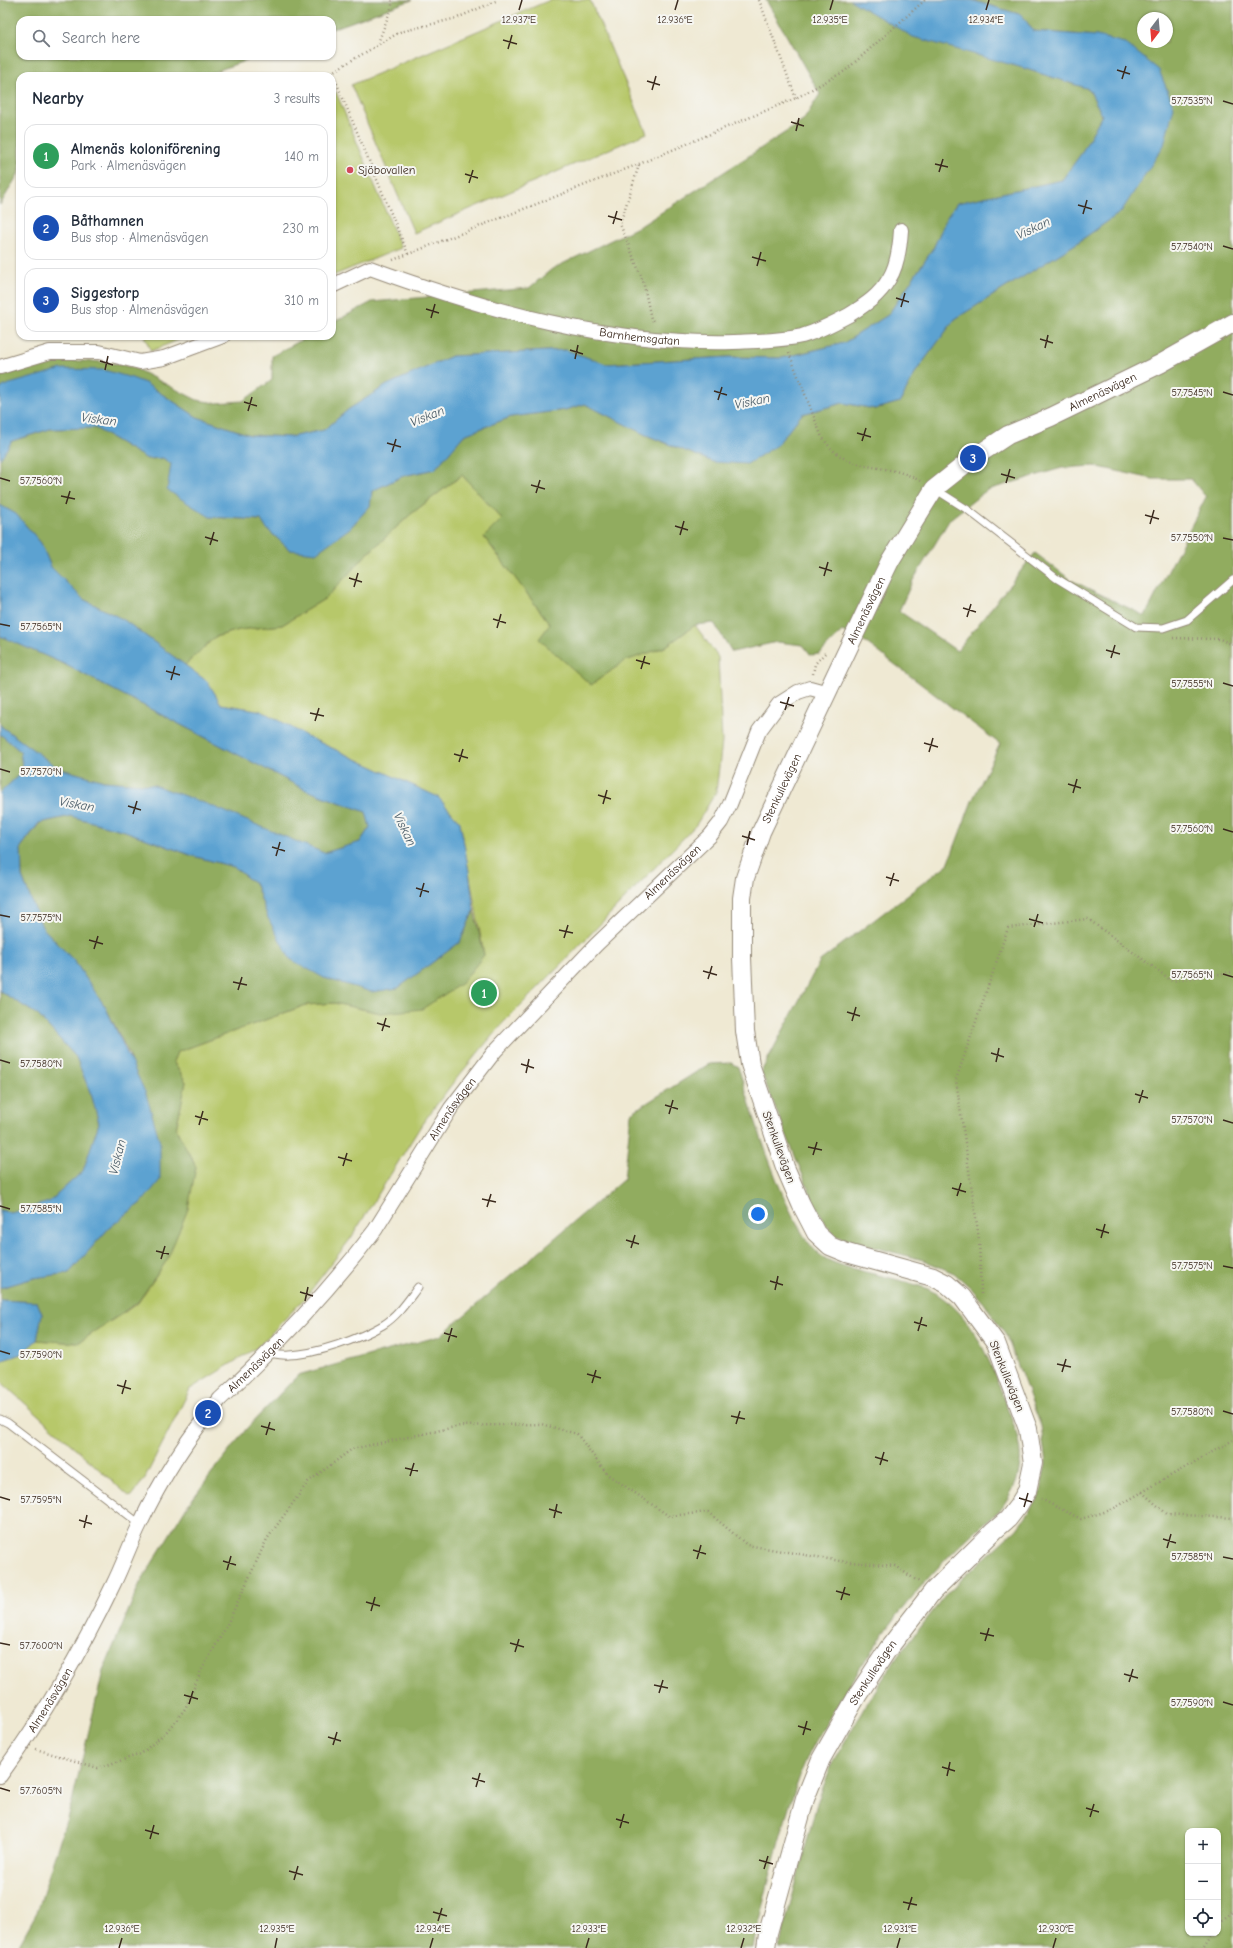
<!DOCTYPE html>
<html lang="en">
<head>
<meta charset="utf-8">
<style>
  :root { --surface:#fff; --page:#f6f6f7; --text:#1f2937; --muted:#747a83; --line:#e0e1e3; --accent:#d1495b }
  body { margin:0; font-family:"Comic Neue",sans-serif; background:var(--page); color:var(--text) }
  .controls { position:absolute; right:12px; bottom:12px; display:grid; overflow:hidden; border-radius:8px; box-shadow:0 1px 3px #0004 }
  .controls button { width:36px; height:36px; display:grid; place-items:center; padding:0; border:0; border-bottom:1px solid var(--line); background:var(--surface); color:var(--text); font:20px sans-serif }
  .compass { position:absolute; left:1137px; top:12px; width:36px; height:36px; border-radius:50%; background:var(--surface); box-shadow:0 1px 3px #0004; rotate:196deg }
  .you { position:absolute; left:758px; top:1214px; width:14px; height:14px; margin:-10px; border:3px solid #fff; border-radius:50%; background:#1a73e8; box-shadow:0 0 0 6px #1a73e833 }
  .badge { display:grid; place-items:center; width:26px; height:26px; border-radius:50%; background:var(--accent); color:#fff; font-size:13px; font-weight:700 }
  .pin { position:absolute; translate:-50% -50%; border:2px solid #fff; box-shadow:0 1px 4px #0006 }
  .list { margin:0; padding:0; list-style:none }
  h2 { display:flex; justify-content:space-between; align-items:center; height:52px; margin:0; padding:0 16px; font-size:17px }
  h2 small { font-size:13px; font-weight:400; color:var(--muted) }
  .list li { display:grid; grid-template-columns:26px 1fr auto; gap:12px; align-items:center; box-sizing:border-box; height:64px; margin:0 8px 8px; padding:0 8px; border:1px solid var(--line); border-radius:12px }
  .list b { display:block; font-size:15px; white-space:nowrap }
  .list p { margin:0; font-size:13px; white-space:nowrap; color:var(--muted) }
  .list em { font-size:13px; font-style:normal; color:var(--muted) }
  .icon { flex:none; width:22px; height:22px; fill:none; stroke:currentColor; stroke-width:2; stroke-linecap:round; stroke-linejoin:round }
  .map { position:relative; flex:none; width:1233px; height:1948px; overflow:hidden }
  .search { position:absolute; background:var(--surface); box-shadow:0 1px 3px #0004; left:16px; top:16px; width:320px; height:44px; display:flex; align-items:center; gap:10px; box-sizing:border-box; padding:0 14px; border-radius:12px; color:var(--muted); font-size:15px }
  .panel { position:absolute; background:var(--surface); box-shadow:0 1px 3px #0004; left:16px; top:72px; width:320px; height:268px; border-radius:12px }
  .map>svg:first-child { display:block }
  .green { fill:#b7c86b; stroke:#797944 }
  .forest { fill:#91ac5f; stroke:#666b3e; fill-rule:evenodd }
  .water { fill:#5ba2d1; stroke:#4b6678 }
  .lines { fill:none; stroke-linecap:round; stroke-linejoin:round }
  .service-casing { stroke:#958a78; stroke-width:9 }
  .minor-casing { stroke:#958a78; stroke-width:16 }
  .tertiary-casing { stroke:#958a78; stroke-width:20 }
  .path { stroke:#958a78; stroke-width:2.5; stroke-dasharray:1 3; stroke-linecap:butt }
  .service { stroke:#fff; stroke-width:7 }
  .minor { stroke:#fff; stroke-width:14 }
  .tertiary { stroke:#fff; stroke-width:18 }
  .ticks { fill:none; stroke:#3b2a1e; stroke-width:1.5 }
  .poi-dot { fill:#d1495b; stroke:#f6f6f2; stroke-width:1.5 }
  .labels { text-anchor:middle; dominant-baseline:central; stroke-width:4; stroke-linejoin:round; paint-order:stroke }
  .poi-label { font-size:12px; fill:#3b2a1e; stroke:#f6f6f2; text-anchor:start }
  .street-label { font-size:12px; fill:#3b2a1e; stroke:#f6f6f2 }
  .water-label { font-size:13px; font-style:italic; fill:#485a66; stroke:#f6f6f2 }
  .ticks-label { font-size:10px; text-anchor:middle; fill:#3b2a1e; stroke:#f6f6f2; stroke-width:4; stroke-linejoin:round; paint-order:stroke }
</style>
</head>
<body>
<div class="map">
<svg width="1233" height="1948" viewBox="0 0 1233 1948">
  <rect width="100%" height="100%" fill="#f6f6f2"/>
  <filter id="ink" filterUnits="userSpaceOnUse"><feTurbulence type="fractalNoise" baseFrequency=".025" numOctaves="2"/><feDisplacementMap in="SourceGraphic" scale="8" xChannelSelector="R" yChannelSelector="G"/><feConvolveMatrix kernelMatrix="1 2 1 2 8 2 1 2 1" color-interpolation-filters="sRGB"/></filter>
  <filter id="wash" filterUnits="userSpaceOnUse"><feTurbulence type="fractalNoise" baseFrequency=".012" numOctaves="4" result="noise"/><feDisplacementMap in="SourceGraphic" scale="16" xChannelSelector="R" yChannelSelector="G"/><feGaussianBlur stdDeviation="0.9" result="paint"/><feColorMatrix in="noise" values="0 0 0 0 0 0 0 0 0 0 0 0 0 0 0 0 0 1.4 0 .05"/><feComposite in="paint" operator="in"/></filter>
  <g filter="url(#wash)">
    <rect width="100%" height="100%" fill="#efe9d3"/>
    <g class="green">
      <polygon points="550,0 590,0 647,133 414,233 351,85"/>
      <polygon points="336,92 401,248 332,276 332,93"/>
      <polygon points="144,336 188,336 151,351"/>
      <polygon points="462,475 502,519 484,537 550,624 591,685 625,661 665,647 695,625 718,657 722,742 716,792 696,825 552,974 502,1024 452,1084 422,1124 351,1238 305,1298 258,1347 190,1389 144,1480 130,1497 0,1381 0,1361 21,1354 37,1340 78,1343 138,1303 167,1260 196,1167 176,1129 186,1082 173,1061 177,1052 306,1005 334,1003 381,1013 484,955 460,822 438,797 308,737 263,711 221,704 208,682 185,665 215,637 239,630 282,625 326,598 365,556 411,514"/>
    </g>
    <g class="forest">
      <polygon points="0,0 412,0 332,29 332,20 20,20 20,56 258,56 203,76 20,76 20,171 0,205"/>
      <polygon points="766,0 850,0 1023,68 1089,89 1102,115 1081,154 1062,180 957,203 947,217 933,249 888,315 844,343 781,358 728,357 606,364 566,350 452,356 387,385 349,409 324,430 290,437 250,435 197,417 145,383 0,399 0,377 4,375 55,361 91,361 111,363 132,367 197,400 216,403 243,401 272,380 272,356 309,336 332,336 332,323 372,302 529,288 552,269 642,225 803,121 820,94"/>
      <path d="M971,0H1233V1948H779L817,1803L832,1764L867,1703L898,1656L948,1592L1017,1528L1028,1513L1039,1496L1046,1464L1041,1426L1022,1376L1007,1337L984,1303L971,1288L954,1273L923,1260L851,1241L837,1236L827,1226L812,1198L761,1072L820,961L948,864L972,801L1000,744L868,644L842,631L820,654L811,655L803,645L777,642L732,652L714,623L695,625L665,647L625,661L591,685L539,639L550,624L484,537L502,519L462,475L411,514L365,556L326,598L282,625L239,630L215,637L185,665L124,620L83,599L51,567L41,543L16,514L0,505V459L12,441L50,429L95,428L147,459L163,458L171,464L210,517L261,520L266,528L290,550L350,528L370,506L372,491L403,476L435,469L464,435L511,417L565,410L585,404L646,435L713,462L777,445L802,414L843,403L875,409L900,402L917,370L955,319L1074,245L1121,212L1097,36L1033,31L1022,15ZM1143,18H1167V42H1143ZM1094,466L1153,479H1191L1206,497L1145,616L1071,580L1035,553L957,651L899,611L912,582L950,519L987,490L1062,468ZM1188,1831H1218V1933H1188Z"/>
      <polygon points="0,636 64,664 306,790 366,812 370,827 360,842 324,853 154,785 104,781 58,768 2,727 0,724"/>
      <polygon points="0,734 20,751 23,771 0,793"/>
      <polygon points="70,816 125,831 193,856 234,867 256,885 268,918 398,988 460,942 474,910 484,955 462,983 422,1009 381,1013 334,1003 306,1005 177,1052 173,1062 186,1082 176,1129 196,1167 188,1209 167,1260 138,1302 78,1343 37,1340 42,1314 37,1302 0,1300 0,1288 34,1278 69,1273 109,1228 143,1201 130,1056 106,1008 75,962 42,927 22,877 21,847 40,823"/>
      <polygon points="0,991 38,1015 76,1057 92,1097 99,1123 83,1171 49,1202 11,1213 0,1210"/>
      <path d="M731,1063L738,1067C752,1109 788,1235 823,1257C832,1263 844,1266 854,1269C879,1276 904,1280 928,1289C973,1311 990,1361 1006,1405C1013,1423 1022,1444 1020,1464C1018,1483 1010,1496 999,1511C931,1565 878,1635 834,1710C826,1724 816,1739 809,1754C784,1810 772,1872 756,1931L753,1948H17L37,1912L72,1802L103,1671L140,1583L187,1506L247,1428L298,1375L440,1336L624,1179L631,1113L709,1064Z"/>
    </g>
    <g class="water">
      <polygon points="850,0 971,0 1022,15 1033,31 1097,36 1125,43 1159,70 1174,107 1164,145 1121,212 1074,245 955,319 917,370 900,402 875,409 843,403 802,414 777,445 747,464 713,462 646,435 585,404 565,410 511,417 464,435 435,469 403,476 372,491 370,506 350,528 316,553 290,550 266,528 261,520 210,517 167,490 171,464 163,458 147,459 95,428 50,429 12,441 0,459 0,389 6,385 62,369 104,370 132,378 145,383 197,417 250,435 290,437 324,430 349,409 387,385 452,356 566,350 606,364 728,357 782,358 844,343 888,315 933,249 947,217 957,203 1062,180 1081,154 1102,115 1089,89 1023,68 913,37"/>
      <polygon points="0,505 16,514 41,543 51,567 83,599 124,620 208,682 221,704 263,711 308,737 438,797 460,822 469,871 474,910 460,942 398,988 372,992 324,978 290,959 268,918 256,885 234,867 193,856 125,831 70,816 39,823 21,847 22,877 42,927 75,962 106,1008 146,1094 160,1142 160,1180 143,1201 109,1228 69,1273 34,1278 0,1288 0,1210 11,1213 49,1202 83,1171 99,1123 92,1097 76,1057 38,1015 0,991 0,793 23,771 20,751 0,734 0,724 2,727 58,768 104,781 154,785 207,804 324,853 360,842 370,827 366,812 306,790 64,664 0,636"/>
      <polygon points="0,1300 37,1302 42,1314 37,1340 21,1354 0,1361"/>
    </g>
  </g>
  <g filter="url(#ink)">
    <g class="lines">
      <defs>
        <g id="service">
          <polyline points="935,489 968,510 1056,578 1136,627 1163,628 1187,620 1233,580"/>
          <path d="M268,1353C275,1354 282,1356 289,1355C317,1354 359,1339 383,1325C398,1316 408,1300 418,1287"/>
          <polyline points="0,1419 8,1423 140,1524"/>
        </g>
        <g id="minor">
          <path id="s1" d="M332,286L370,268C485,310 609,345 733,342C756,341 780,341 802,336C819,331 834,323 849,315C865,305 879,296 889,279C898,265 900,246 901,230"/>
          <polyline points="0,367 50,352 99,352 140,362 164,358 223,336"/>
          <path id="s2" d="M0,1776C43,1717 81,1652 113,1585C123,1565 130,1544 140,1524C161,1479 188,1437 220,1399C276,1347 329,1291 375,1230L451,1108L495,1051L596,945L710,836L721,822L730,804L759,731L779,704L798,692L810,688L828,693"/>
        </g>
        <g id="tertiary">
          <path id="s3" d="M766,1948L768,1933L805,1799L821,1759L857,1696L888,1649L933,1591L994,1531L1008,1519L1018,1506L1027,1491L1033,1463L1028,1429L996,1343L962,1297L947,1284L933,1277L847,1253L830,1246L816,1233L801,1204L785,1167L750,1064L745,1031L742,958V898L745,878L761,832L873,596L890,561L934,489L973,458L1008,435L1051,417L1160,364L1233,323"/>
        </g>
      </defs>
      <use href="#service" class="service-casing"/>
      <use href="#minor" class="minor-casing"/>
      <use href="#tertiary" class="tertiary-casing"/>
      <g class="path">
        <polyline points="759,0 796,98"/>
        <polyline points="378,43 392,6 392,0"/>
        <polyline points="639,165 620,224 643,281 651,319 655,323"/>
        <polyline points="408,254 332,72 400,32 457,18 498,0"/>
        <polyline points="393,260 639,164 796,98 845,71 925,0"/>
        <path d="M789,353L821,435C847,478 884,459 920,481"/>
        <polyline points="1173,638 1220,639 1233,645"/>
        <polyline points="813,674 815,664 826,652"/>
        <polyline points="981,1294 979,1239 956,1080 1008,928 1088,919 1172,981 1233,972"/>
        <polyline points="1142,1492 1167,1514 1233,1518"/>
        <polyline points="1041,1499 1081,1519 1111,1510 1233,1440"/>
        <polyline points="36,1749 98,1768 141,1754 167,1731 185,1709 201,1671 225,1629 267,1539 308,1482 352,1449 460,1426 541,1424 577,1434 607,1474 669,1516 708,1512 747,1545 840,1561 895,1566 919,1582"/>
        <polyline points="1218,1927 1223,1919 1233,1912"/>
        <polyline points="1204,1948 1214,1933"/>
      </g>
      <use href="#service" class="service"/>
      <use href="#minor" class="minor"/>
      <use href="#tertiary" class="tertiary"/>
    </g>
  </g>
  <path class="ticks" d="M519,10L522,0M675,10L678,0M830,10L833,0M986,10L989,0M503,40L517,44M508,49L512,35M1117,70L1130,74M1122,79L1126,66M647,81L660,85M652,90L656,76M1223,101L1233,104M791,122L804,126M796,131L799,118M935,164L948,167M939,172L943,159M465,174L478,178M469,183L473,170M1078,205L1092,209M1083,214L1087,200M608,216L622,220M613,224L617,211M1223,246L1233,249M752,257L766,261M757,266L761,252M896,298L909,302M901,307L905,293M426,309L439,313M431,318L435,304M1040,339L1053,343M1045,348L1048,335M570,350L583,354M575,359L578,345M100,361L113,365M105,370L108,356M714,391L727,395M1223,392L1233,395M718,400L722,387M244,402L257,406M248,411L252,397M857,433L871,437M862,441L866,428M387,443L401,447M392,452L396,439M1001,474L1015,478M0,478L10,481M1006,483L1010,469M531,485L545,489M536,493L540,480M61,496L75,499M66,504L70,491M1145,515L1159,519M1150,524L1154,510M675,526L688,530M680,535L684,521M205,537L218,541M1223,538L1233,540M210,545L214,532M819,567L832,571M824,576L828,562M349,578L362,582M354,587L358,573M963,608L976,612M967,617L971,604M493,619L506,623M0,624L10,626M497,628L501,614M1106,650L1120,654M1111,658L1115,645M636,660L650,664M641,669L645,656M166,671L180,675M171,680L175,666M1223,683L1233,686M780,702L794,706M785,710L789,697M310,713L324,716M315,721L319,708M924,743L938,747M929,752L933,738M454,754L468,758M459,762L463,749M0,769L10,772M1068,784L1081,788M1073,793L1077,779M598,795L611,799M603,804L607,790M128,806L141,810M133,814L137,801M1223,829L1233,832M742,836L755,840M747,845L750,831M272,847L285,851M276,856L280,842M886,877L899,881M890,886L894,873M416,888L429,892M420,897L424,883M0,915L10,917M1029,919L1043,923M1034,927L1038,914M559,930L573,933M564,938L568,925M89,940L103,944M94,949L98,936M703,971L717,975M1223,974L1233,977M708,979L712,966M233,982L247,985M238,990L242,977M847,1012L860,1016M852,1021L856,1007M377,1023L390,1027M382,1031L386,1018M991,1053L1004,1057M0,1060L10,1063M996,1062L999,1048M521,1064L534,1068M526,1073L529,1059M1135,1094L1148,1098M1139,1103L1143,1090M665,1105L678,1109M669,1114L673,1100M195,1116L208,1120M1223,1120L1233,1123M199,1125L203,1111M808,1147L822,1150M813,1155L817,1142M338,1157L352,1161M343,1166L347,1153M952,1188L966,1192M957,1196L961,1183M482,1199L496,1202M0,1206L10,1209M487,1207L491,1194M1096,1229L1109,1233M1101,1238L1105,1224M626,1240L639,1244M631,1248L635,1235M156,1251L169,1254M161,1259L165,1246M1223,1266L1233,1268M770,1281L783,1285M775,1290L778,1276M300,1292L313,1296M305,1301L308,1287M914,1322L927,1326M918,1331L922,1317M444,1333L457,1337M448,1342L452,1328M0,1351L10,1354M1057,1364L1071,1367M1062,1372L1066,1359M587,1374L601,1378M592,1383L596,1370M117,1385L131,1389M122,1394L126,1380M1223,1411L1233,1414M731,1416L745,1419M736,1424L740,1411M261,1426L275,1430M266,1435L270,1422M875,1457L888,1461M880,1465L884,1452M405,1468L418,1471M410,1476L414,1463M0,1497L10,1500M1019,1498L1032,1502M1024,1507L1028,1493M549,1509L562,1513M554,1518L557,1504M79,1520L92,1524M84,1528L87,1515M1163,1539L1176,1543M1167,1548L1171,1534M693,1550L706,1554M1223,1557L1233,1559M697,1559L701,1545M223,1561L236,1565M227,1570L231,1556M836,1591L850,1595M841,1600L845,1587M366,1602L380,1606M371,1611L375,1597M980,1633L994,1636M985,1641L989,1628M0,1643L10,1645M510,1643L524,1647M515,1652L519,1639M1124,1674L1138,1678M1129,1682L1133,1669M654,1685L668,1688M659,1693L663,1680M184,1695L198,1699M1223,1702L1233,1705M189,1704L193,1691M798,1726L811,1730M803,1735L807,1721M328,1737L341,1741M333,1745L337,1732M942,1767L955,1771M947,1776L950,1762M472,1778L485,1782M476,1787L480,1773M0,1788L10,1791M1086,1808L1099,1812M1090,1817L1094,1804M616,1819L629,1823M620,1828L624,1814M145,1830L159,1834M150,1839L154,1825M759,1860L773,1864M764,1869L768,1856M289,1871L303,1875M294,1880L298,1866M903,1902L917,1905M908,1910L912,1897M433,1912L447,1916M438,1921L442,1908M119,1948L122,1938M275,1948L277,1938M430,1948L433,1938M586,1948L589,1938M741,1948L744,1938M897,1948L900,1938M1053,1948L1056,1938"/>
  <circle class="poi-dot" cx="350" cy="170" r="4"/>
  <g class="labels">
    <g class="poi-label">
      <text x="358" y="170">Sjöbovallen</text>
    </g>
    <g class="street-label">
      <text stroke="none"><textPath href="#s1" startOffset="321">Barnhemsgatan</textPath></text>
      <text stroke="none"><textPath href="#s3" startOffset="1909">Almenäsvägen</textPath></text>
      <text stroke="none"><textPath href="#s3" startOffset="1574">Almenäsvägen</textPath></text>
      <text stroke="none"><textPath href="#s3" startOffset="1377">Stenkullevägen</textPath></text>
      <text stroke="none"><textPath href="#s2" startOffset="1135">Almenäsvägen</textPath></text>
      <text stroke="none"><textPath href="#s2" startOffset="811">Almenäsvägen</textPath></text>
      <text transform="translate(779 1147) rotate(70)">Stenkullevägen</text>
      <text stroke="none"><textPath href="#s2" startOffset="487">Almenäsvägen</textPath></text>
      <text transform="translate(1007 1376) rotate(68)">Stenkullevägen</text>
      <text stroke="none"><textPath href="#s3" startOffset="298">Stenkullevägen</textPath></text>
      <text stroke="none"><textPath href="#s2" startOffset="91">Almenäsvägen</textPath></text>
    </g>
    <g class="water-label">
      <text transform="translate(1033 228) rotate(-25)">Viskan</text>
      <text transform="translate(752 401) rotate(-12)">Viskan</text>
      <text transform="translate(427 416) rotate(-22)">Viskan</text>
      <text transform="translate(99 419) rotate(7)">Viskan</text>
      <text transform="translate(77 804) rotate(10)">Viskan</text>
      <text transform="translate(405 829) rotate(64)">Viskan</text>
      <text transform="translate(117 1157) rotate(-76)">Viskan</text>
    </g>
  </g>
  <g class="ticks-label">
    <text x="519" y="23">12.937°E</text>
    <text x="675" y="23">12.936°E</text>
    <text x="830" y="23">12.935°E</text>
    <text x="986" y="23">12.934°E</text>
    <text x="1192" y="104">57.7535°N</text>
    <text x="1192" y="250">57.7540°N</text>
    <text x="1192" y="396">57.7545°N</text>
    <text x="41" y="484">57.7560°N</text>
    <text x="1192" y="541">57.7550°N</text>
    <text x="41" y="630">57.7565°N</text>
    <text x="1192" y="687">57.7555°N</text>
    <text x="41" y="775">57.7570°N</text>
    <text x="1192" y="832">57.7560°N</text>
    <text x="41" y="921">57.7575°N</text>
    <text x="1192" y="978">57.7565°N</text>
    <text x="41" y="1067">57.7580°N</text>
    <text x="1192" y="1123">57.7570°N</text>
    <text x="41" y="1212">57.7585°N</text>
    <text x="1192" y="1269">57.7575°N</text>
    <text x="41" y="1358">57.7590°N</text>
    <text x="1192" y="1415">57.7580°N</text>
    <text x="41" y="1503">57.7595°N</text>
    <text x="1192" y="1560">57.7585°N</text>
    <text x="41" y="1649">57.7600°N</text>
    <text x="1192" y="1706">57.7590°N</text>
    <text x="41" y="1794">57.7605°N</text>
    <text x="122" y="1932">12.936°E</text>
    <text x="277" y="1932">12.935°E</text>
    <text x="433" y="1932">12.934°E</text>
    <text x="589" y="1932">12.933°E</text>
    <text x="744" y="1932">12.932°E</text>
    <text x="900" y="1932">12.931°E</text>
    <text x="1056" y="1932">12.930°E</text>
  </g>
</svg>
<div class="controls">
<button>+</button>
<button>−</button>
<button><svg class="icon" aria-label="locate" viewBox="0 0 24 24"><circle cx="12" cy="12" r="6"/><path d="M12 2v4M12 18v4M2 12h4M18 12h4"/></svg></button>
</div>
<svg class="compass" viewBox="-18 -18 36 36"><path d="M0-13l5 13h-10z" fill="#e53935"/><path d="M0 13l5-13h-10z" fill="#747a83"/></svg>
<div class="you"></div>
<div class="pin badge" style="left:484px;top:993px;background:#2e9e5b">1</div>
<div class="pin badge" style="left:208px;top:1413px;background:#1a4fb4">2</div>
<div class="pin badge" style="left:973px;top:458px;background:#1a4fb4">3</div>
<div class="search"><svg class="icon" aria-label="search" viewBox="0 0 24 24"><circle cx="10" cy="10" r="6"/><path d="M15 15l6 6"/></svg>Search here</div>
<section class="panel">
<h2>Nearby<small>3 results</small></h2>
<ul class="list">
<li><span class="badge" style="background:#2e9e5b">1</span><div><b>Almenäs koloniförening</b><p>Park · Almenäsvägen</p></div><em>140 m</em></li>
<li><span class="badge" style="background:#1a4fb4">2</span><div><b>Båthamnen</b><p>Bus stop · Almenäsvägen</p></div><em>230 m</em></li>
<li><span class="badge" style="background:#1a4fb4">3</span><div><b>Siggestorp</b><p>Bus stop · Almenäsvägen</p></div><em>310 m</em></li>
</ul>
</section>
</div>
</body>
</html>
